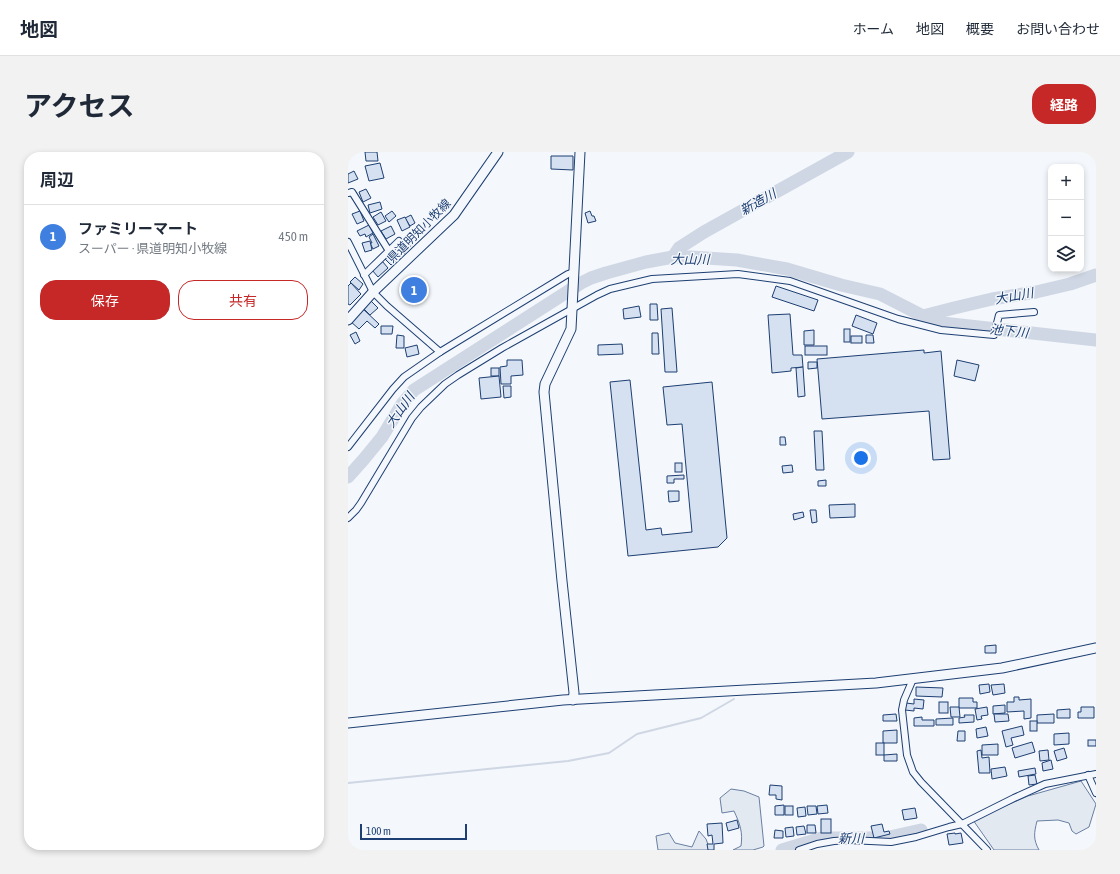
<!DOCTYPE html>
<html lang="ja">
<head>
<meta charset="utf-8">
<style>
  :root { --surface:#fff; --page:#f2f2f3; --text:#1f2937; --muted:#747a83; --line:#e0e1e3; --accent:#c62828 }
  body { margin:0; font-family:"Asap Condensed","Noto Sans JP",sans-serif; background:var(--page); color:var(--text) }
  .controls { position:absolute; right:12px; top:12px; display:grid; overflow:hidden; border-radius:8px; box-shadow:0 2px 6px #0003 }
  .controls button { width:36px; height:36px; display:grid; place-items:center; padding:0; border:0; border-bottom:1px solid var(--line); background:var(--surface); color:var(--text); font:20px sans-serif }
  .scale { position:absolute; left:12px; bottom:10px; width:107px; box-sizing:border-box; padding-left:4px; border:2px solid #1d3f73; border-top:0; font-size:11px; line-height:14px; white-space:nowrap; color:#1d3f73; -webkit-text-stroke:3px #f4f7fb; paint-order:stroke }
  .you { position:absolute; left:513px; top:306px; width:14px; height:14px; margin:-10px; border:3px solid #fff; border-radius:50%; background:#1a73e8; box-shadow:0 0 0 6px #1a73e833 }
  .badge { display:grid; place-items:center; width:26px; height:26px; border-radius:50%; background:var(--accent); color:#fff; font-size:13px; font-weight:700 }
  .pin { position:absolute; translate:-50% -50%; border:2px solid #fff; box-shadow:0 1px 4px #0006 }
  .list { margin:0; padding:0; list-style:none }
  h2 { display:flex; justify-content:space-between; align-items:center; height:52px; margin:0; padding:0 16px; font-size:17px }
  h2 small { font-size:13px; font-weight:400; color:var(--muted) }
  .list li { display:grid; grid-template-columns:26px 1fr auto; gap:12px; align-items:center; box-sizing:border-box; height:64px; padding:0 16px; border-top:1px solid var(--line) }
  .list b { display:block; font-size:15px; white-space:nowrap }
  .list p { margin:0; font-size:13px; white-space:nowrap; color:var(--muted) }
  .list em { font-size:13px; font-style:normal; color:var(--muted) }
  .actions { display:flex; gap:8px; padding:12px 16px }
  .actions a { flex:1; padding:9px 0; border:1px solid var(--accent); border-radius:16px; text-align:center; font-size:14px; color:var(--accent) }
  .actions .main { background:var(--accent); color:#fff }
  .icon { flex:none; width:22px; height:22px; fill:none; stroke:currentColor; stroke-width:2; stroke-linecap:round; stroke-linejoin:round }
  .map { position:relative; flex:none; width:748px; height:698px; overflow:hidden; border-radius:16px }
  header { display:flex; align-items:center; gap:24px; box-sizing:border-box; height:56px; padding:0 20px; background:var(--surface); border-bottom:1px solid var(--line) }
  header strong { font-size:19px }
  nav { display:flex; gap:22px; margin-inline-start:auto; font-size:14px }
  .intro { display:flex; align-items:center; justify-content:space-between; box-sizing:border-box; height:96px; padding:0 24px }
  h1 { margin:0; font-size:28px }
  .button { padding:10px 18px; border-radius:16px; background:var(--accent); color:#fff; font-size:14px; font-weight:700 }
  main { display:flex; gap:24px; padding:0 24px }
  aside { flex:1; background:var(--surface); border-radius:16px; box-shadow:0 2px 6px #0003 }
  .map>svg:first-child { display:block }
  .green { fill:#e3e9f0; stroke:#687fa3 }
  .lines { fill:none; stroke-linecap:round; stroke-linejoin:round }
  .stream { stroke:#cfd7e4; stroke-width:2 }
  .river { stroke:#cfd7e4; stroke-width:13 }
  .building { fill:#d5e0f0; stroke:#1d3f73 }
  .street-casing { stroke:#1d3f73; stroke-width:8 }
  .secondary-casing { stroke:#1d3f73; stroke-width:11 }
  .street { stroke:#f4f7fb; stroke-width:6 }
  .secondary { stroke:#f4f7fb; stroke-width:9 }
  .labels { text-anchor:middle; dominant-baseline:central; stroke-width:3; stroke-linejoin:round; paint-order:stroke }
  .street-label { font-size:12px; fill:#1d3f73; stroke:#f4f7fb }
  .water-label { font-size:13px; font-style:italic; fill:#1d3f73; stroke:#f4f7fb }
</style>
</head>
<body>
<header>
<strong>地図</strong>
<nav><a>ホーム</a><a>地図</a><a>概要</a><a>お問い合わせ</a></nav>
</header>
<div class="intro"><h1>アクセス</h1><a class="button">経路</a></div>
<main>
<aside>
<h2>周辺<small></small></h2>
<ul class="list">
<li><span class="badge" style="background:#3f7fe0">1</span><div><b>ファミリーマート</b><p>スーパー · 県道明知小牧線</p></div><em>450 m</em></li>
</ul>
<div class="actions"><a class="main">保存</a><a>共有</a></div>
</aside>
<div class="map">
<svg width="748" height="698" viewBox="0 0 748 698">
  <rect width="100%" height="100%" fill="#f4f7fb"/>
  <g class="green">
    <path d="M733,629L748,652L741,675L728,682L724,679L721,671L710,668L689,669C686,681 685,687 691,698H646L625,668L680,644Z"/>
    <path d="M383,637L396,639L411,645L416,694L415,695L405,698H385L393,694C395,680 392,672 386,659L374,661L372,646Z"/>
    <polygon points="351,679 358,687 362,698 310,698 308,684 321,681 327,691 344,695"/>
  </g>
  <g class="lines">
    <polyline class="stream" points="0,631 220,609 261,601 289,582 353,566 386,547"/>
    <g class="river">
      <polyline points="325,105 331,96 356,80 500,0"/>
      <polyline points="575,164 606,156 644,147 688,140 722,132 748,123"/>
      <polyline points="0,325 16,307 34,285 54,252 66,238 233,131 243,126 258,121 298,110 325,105 342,105 389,108 439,117 493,133 532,142 575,164 594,171 748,188"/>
      <polyline points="434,698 474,686 537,686 573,678"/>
    </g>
  </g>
  <g class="building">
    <polygon points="17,0 29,0 30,9 18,9"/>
    <polygon points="203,4 225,4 225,18 203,17"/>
    <polygon points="32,11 36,26 21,29 17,14"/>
    <polygon points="6,19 10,27 0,31 0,22"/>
    <polygon points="18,37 23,46 15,50 11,40"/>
    <polygon points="32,50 34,57 22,61 20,53"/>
    <polygon points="12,59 16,69 9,72 4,62"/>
    <polygon points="44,59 48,64 41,70 37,64"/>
    <polygon points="242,59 244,64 246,64 248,69 240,71 237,61"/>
    <polygon points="33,60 38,69 30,73 25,65"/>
    <polygon points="63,63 67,71 62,74 57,66"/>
    <polygon points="57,65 62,75 54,79 49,68"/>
    <polygon points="21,73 25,81 18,85 17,82 12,84 9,79"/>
    <polygon points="43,74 47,82 38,87 33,79"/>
    <polygon points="25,82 31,94 25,97 22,91 24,91 21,85"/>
    <polygon points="56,85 64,92 56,102 48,94"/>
    <polygon points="22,89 24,98 17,100 14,91"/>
    <polygon points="44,100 49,108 43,113 37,107"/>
    <polygon points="34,109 40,116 30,125 24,118"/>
    <polygon points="7,125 15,132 11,138 2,130"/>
    <polygon points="69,127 78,135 65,149 56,141"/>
    <polygon points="3,131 13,142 2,153 0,152 0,134"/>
    <polygon points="428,134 470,148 466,159 424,145"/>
    <polygon points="23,149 30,156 22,163 15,156"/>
    <polygon points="302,152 309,152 310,168 302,168"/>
    <polygon points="291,154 293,165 276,167 275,157"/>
    <polygon points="14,156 31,172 27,176 19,169 11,177 2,169"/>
    <polygon points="324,156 329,220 317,220 313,157"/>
    <polygon points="442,162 445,203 454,203 455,215 443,216 443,219 424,221 420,163"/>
    <polygon points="508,163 529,171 525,182 504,174"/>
    <polygon points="33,174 45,174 44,182 33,182"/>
    <rect x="496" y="177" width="6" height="13"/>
    <polygon points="466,178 466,193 456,193 456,179"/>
    <polygon points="8,180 12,189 7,192 2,183"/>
    <polygon points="304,181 310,181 311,202 304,202"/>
    <polygon points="49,183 56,184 56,196 48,196"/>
    <polygon points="518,183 525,183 526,191 518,191"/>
    <rect x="503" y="184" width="11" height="7"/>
    <polygon points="274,192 275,202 250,203 250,193"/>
    <polygon points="69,193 71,202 59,205 57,196"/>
    <rect x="457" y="194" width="22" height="9"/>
    <polygon points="576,198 576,201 593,199 602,307 585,308 581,259 474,267 469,207"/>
    <polygon points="159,208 174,208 175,223 163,224 163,232 153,232 152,215 159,214"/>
    <polygon points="609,208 631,213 627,229 606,224"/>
    <polygon points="460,210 469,210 469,216 460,217"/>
    <polygon points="455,215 457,244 450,245 448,216"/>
    <rect x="143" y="216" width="8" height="8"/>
    <polygon points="151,224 153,245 133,247 131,226"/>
    <polygon points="282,228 298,378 313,376 314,383 344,380 334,272 319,273 315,235 364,230 379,386 370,395 280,404 262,230"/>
    <polygon points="155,234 163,234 163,245 156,246"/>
    <polygon points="466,279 474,279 476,318 468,318"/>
    <polygon points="432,285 437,285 438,293 432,293"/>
    <rect x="327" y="311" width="7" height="9"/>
    <polygon points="444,313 445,320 435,321 434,314"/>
    <polygon points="336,323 336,327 326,327 326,331 319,331 319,324"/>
    <polygon points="478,328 478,334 470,334 470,329"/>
    <polygon points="320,339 331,339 331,349 321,350"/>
    <polygon points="507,352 507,365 482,366 481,353"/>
    <polygon points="462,358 468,358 469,370 464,371"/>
    <polygon points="455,360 456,365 446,368 445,362"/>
    <polygon points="648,493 648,501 637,501 637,494"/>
    <polygon points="641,532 642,540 632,542 631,533"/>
    <polygon points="656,532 657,541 645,543 643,533"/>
    <polygon points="568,535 595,536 594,545 568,544"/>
    <polygon points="666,545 671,545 671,548 683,547 683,566 676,567 676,559 659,560 659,550 666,550"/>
    <polygon points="611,546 625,546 625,550 629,550 629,556 611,556"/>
    <polygon points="566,547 576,548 575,557 566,556 566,559 557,558 558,551 566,552"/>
    <rect x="591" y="550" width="9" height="11"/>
    <polygon points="657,553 657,561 645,562 645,554"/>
    <polygon points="602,555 611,555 612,565 603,565"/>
    <polygon points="639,555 640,563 633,564 634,567 629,568 627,557"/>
    <polygon points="733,555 746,555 746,566 730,566 730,560 733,560"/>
    <polygon points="722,557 722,566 709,566 709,558"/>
    <polygon points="548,562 549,569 535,569 535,563"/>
    <polygon points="646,562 660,562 661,569 647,570"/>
    <polygon points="706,562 706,571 689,571 689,563"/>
    <polygon points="616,563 626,563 626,570 611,571 611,566 617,565"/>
    <polygon points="574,565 574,568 586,568 586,574 566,574 566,566"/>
    <polygon points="605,566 605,573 588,573 588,567"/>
    <rect x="682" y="569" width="7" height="10"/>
    <polygon points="674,574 676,583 663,586 665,593 658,595 654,579"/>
    <polygon points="638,575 640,584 629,586 628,577"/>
    <polygon points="549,578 549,591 535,591 535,579"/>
    <polygon points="610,579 617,579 617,589 609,589"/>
    <polygon points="721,581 721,592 706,593 706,582"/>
    <rect x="740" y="588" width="8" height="6"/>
    <polygon points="684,590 687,600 667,606 664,596"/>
    <rect x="528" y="591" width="8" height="12"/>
    <polygon points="650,592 650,603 634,603 634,593"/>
    <polygon points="716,596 719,606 709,609 706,599"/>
    <polygon points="633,598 634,606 641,605 642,621 631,621 629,599"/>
    <polygon points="700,598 701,608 692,609 691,599"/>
    <polygon points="549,602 549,609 536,609 536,603"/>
    <polygon points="703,608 705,617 695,619 694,611"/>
    <polygon points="657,615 659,624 644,627 643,617"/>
    <polygon points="687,616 688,622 671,625 670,619"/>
    <polygon points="687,623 689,632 681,633 680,624"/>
    <polygon points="422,633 434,634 434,648 428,647 428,643 421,643"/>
    <polygon points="436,653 436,663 427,663 427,654"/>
    <polygon points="479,653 480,661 470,662 469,654"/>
    <rect x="437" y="654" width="8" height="9"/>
    <polygon points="459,654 468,654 469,662 460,663"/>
    <polygon points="457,655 458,664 450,665 449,656"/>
    <polygon points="567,656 569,666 556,668 554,658"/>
    <rect x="473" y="667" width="10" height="14"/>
    <polygon points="389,668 391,676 380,679 378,671"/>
    <polygon points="374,671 375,691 366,692 366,698 360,698 359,692 365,692 364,683 360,684 359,672"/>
    <polygon points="534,672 536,680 541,679 542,682 526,686 523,674"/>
    <polygon points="459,673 467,673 468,681 459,681"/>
    <polygon points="456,674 458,682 449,683 448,675"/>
    <polygon points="445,675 446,684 438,685 437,676"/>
    <polygon points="427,678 435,679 435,686 426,686"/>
    <polygon points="607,681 607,682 613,681 615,691 601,693 599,682"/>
  </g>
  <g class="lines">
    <defs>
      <g id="street">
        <polyline points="0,41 4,40 41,99"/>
        <polyline points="0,90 25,140 39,154 92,200"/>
        <polyline points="16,123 51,89"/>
        <polyline points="0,295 45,237 56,225 92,200 220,122 226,120"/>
        <polyline points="0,366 8,358 13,351 64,266 73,255 97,232 110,223 154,196 249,143 262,137 304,127 390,122 442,129 550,167 593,178 646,183 651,163 686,160"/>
        <polyline points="565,527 556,548 554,558 559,603 565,620 573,630 639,698"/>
        <polyline points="740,623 748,641"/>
        <polyline points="451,698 469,692 486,689 501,688 543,690 568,685 601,675 614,672 666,646 697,632 748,622"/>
      </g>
      <g id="secondary">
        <polyline points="0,168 25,140 106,63 150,0"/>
        <polyline points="225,548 226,541 214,429 196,240 197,232 223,177 232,0"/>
        <polyline points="0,571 215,548 528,531 654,516 748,496"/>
      </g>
    </defs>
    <use href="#street" class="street-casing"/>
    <use href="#secondary" class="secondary-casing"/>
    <use href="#street" class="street"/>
    <use href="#secondary" class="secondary"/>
  </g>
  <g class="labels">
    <g class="street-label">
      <text transform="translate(71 79) rotate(-45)">県道明知小牧線</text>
    </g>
    <g class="water-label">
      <text transform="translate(410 50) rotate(-29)">新造川</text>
      <text x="342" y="107">大山川</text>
      <text transform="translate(666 144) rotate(-10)">大山川</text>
      <text transform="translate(661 179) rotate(6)">池下川</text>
      <text transform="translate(52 258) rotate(-55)">大山川</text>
      <text x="503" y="686">新川</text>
    </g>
  </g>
</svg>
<div class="controls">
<button>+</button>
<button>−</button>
<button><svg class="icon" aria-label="layers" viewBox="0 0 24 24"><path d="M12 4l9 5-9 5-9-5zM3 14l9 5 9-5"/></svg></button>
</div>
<div class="scale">100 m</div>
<div class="you"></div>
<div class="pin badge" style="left:66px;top:138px;background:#3f7fe0">1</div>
</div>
</main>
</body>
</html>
